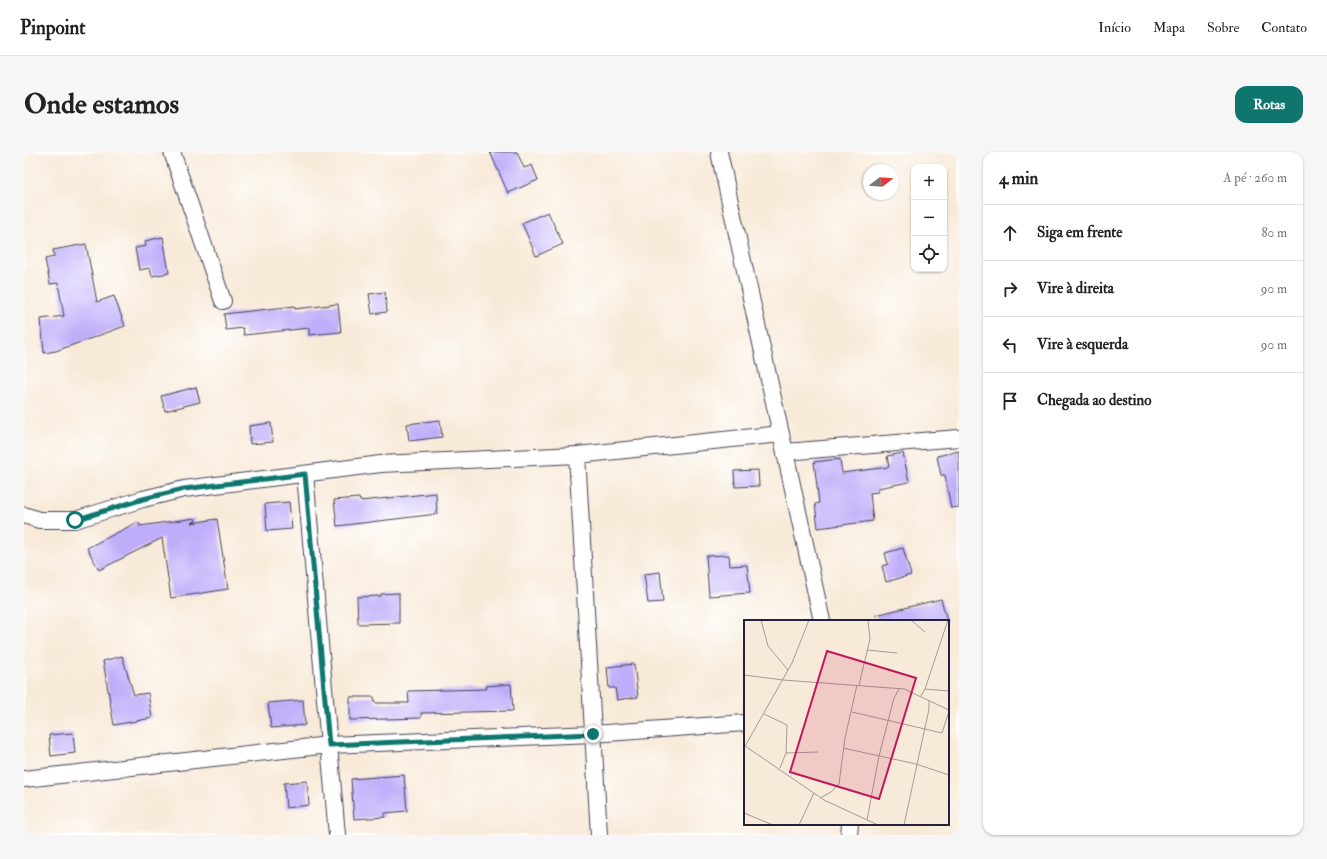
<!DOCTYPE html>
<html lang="pt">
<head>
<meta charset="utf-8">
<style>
  :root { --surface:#fff; --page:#f6f6f6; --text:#222; --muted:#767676; --line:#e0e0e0; --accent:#0f766e }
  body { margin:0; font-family:"IM FELL Double Pica",serif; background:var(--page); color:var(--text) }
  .controls { position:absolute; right:12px; top:12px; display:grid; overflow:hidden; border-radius:8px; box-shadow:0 1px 3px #0004 }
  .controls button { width:36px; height:36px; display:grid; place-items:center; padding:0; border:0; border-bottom:1px solid var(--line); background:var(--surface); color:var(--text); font:20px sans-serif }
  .compass { position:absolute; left:839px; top:12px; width:36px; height:36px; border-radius:50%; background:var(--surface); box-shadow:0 1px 3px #0004; rotate:73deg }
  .stop { position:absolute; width:12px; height:12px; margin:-9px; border:3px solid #0f766e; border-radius:50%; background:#fff }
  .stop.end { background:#0f766e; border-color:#fff; box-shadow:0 1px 4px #0008 }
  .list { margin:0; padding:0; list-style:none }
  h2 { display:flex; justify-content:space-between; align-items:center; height:52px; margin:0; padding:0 16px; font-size:17px }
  h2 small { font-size:13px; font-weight:400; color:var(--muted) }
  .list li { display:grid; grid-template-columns:26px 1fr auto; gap:12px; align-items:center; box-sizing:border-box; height:56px; padding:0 16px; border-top:1px solid var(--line) }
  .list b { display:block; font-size:15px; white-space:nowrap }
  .list em { font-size:13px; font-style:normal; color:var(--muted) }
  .icon { flex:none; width:22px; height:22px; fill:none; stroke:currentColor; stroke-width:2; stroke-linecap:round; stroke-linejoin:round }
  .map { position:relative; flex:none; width:935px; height:683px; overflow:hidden; border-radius:12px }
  header { display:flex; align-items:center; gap:24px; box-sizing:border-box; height:56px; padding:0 20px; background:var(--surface); border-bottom:1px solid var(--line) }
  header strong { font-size:19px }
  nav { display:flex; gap:22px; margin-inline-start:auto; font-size:14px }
  .intro { display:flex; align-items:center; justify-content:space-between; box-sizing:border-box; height:96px; padding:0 24px }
  h1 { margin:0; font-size:28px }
  .button { padding:10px 18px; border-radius:12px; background:var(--accent); color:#fff; font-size:14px; font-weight:700 }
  main { display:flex; gap:24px; padding:0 24px }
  aside { flex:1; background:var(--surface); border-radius:12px; box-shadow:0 1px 3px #0004 }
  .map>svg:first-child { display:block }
  .building { fill:#c0adf9 }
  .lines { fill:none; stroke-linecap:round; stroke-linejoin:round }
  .minor-casing { stroke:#424053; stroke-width:18 }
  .minor { stroke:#fff; stroke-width:16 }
  .route { stroke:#0f766e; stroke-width:5 }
  .inset-road { fill:none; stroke:#a29a99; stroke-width:1 }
  .view { fill:#c2185b; fill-opacity:0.15; stroke:#c2185b; stroke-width:2 }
  .inset-edge { fill:none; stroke:#22223b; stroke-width:2 }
</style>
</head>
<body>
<header>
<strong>Pinpoint</strong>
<nav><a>Início</a><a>Mapa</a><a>Sobre</a><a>Contato</a></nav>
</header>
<div class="intro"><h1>Onde estamos</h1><a class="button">Rotas</a></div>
<main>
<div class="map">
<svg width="935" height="683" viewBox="0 0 935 683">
  <rect width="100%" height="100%" fill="#fff"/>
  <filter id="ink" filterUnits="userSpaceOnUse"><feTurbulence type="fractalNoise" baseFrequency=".025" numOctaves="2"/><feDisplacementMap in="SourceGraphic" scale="8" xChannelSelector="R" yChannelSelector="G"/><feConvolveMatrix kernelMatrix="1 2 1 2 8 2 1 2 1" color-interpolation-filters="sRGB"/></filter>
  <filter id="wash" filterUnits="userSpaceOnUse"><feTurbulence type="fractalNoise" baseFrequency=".012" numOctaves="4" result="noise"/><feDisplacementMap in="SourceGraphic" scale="16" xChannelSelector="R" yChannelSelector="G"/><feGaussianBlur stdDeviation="0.9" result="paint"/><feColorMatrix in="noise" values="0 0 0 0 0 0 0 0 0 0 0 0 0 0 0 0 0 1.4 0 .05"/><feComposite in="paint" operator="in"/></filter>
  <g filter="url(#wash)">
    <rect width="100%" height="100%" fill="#f8ead8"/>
    <g id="blocks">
      <g class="building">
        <polygon points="466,0 493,0 500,16 508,13 514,28 484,41"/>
        <polygon points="524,60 539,92 512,104 498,71"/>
        <polygon points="139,85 145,121 128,124 126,116 115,118 111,96 122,94 121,89"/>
        <polygon points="62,92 73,150 90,144 101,174 32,199 20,201 17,167 40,164 34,131 26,132 21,107 30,105 29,98"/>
        <polygon points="361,140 363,160 348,162 345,142"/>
        <polygon points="314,152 317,180 285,183 285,176 220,183 219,176 202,178 200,162 271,154 271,157"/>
        <polygon points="172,235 176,250 141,259 137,244"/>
        <polygon points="416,268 418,285 385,289 383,272"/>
        <polygon points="247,271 249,290 226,292 225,274"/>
        <polygon points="935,299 935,355 927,356 921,323 917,323 913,304"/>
        <polygon points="879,301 885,330 854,336 854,340 846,341 849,369 794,376 791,352 795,351 790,310 816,307 818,321 865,315 863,304"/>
        <polygon points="734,318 735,334 711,335 710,319"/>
        <polygon points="412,341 413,362 313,374 310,348 335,346 336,349"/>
        <polygon points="265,350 268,377 243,379 241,352"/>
        <polygon points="171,366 172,369 167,371 193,367 204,437 147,446 138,386 75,418 63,396 114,370 116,374"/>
        <polygon points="879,396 887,423 862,430 858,414 864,412 861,401"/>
        <polygon points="705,403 706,414 723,413 726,441 685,444 682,404"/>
        <polygon points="636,420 639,450 624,451 620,422"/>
        <polygon points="375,441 375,471 334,472 333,445 357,444 357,442"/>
        <polygon points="917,447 923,469 853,469 852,463"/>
        <polygon points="98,504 110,543 124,541 128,566 90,573 79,509"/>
        <polygon points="610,512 614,545 593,548 591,536 585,536 583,515"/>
        <polygon points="487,532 489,559 397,561 397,566 326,568 326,545 350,545 351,551 385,551 384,539 463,537 462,534"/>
        <polygon points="279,548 281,573 247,576 244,551"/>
        <polygon points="49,581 51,601 27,604 25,583"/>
        <polygon points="380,623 383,659 361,661 361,665 330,667 327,627"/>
        <polygon points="283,629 285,653 262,656 260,631"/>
      </g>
    </g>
  </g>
  <g filter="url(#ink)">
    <use href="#blocks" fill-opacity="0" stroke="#424053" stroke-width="1"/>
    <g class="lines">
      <defs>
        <g id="minor">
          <polyline points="148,0 199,149"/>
          <polyline points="695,0 798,469"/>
          <polyline points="761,300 935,286"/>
          <polyline points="553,303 575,683"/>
          <polyline points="281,322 313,683"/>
          <polyline points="0,363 15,368 51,368 119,347 160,337 357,312 553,303 757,282"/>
          <polyline points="0,627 305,593 569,582 721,571"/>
          <polyline points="825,683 826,672"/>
        </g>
      </defs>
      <use href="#minor" class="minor-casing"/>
      <use href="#minor" class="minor"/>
    </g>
  </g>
  <g class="lines" filter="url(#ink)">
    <polyline class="route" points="51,368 119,347 160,337 281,322 305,593 569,582"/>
  </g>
  <g transform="translate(720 468)">
    <rect width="205" height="205" fill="#f8ead8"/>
    <path class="inset-road" d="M17,0L24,26L44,50M167,0L181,12M123,30L153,33M0,55L39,60L160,69L205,90M115,65L126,19L124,0M181,69L204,0M177,76L181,69L205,71M108,92L198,113L205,91M20,94L43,105L42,133M1,126L80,180L134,205M0,128L48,43L65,0M99,128L172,144L205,155M36,148L42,133L74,132M76,178L87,172L95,164L101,118L113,65M0,193L29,205M123,200L135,136L150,78L155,69M55,205L70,173M160,205L185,89V80"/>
    <path class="view" d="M83,31L172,58L135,179L46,152Z"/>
    <rect width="205" height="205" class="inset-edge"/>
  </g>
</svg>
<div class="controls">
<button>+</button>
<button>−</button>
<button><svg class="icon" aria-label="locate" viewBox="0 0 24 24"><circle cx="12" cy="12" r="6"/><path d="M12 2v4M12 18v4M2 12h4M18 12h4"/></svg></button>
</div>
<svg class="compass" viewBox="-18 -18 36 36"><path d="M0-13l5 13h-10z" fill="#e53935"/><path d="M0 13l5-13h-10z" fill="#767676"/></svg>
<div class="stop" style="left:51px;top:368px"></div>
<div class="stop end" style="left:569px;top:582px"></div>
</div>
<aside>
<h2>4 min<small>A pé · 260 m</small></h2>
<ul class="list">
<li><svg class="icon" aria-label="ahead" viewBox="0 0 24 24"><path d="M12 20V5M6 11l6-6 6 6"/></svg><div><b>Siga em frente</b></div><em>80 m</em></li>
<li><svg class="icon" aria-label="right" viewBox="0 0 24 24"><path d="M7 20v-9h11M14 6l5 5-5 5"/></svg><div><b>Vire à direita</b></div><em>90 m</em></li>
<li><svg class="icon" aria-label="left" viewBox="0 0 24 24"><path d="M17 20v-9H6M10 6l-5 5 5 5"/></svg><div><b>Vire à esquerda</b></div><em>90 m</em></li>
<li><svg class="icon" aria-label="arrive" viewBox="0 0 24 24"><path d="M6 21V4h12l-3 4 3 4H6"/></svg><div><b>Chegada ao destino</b></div></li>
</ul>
</aside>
</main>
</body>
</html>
